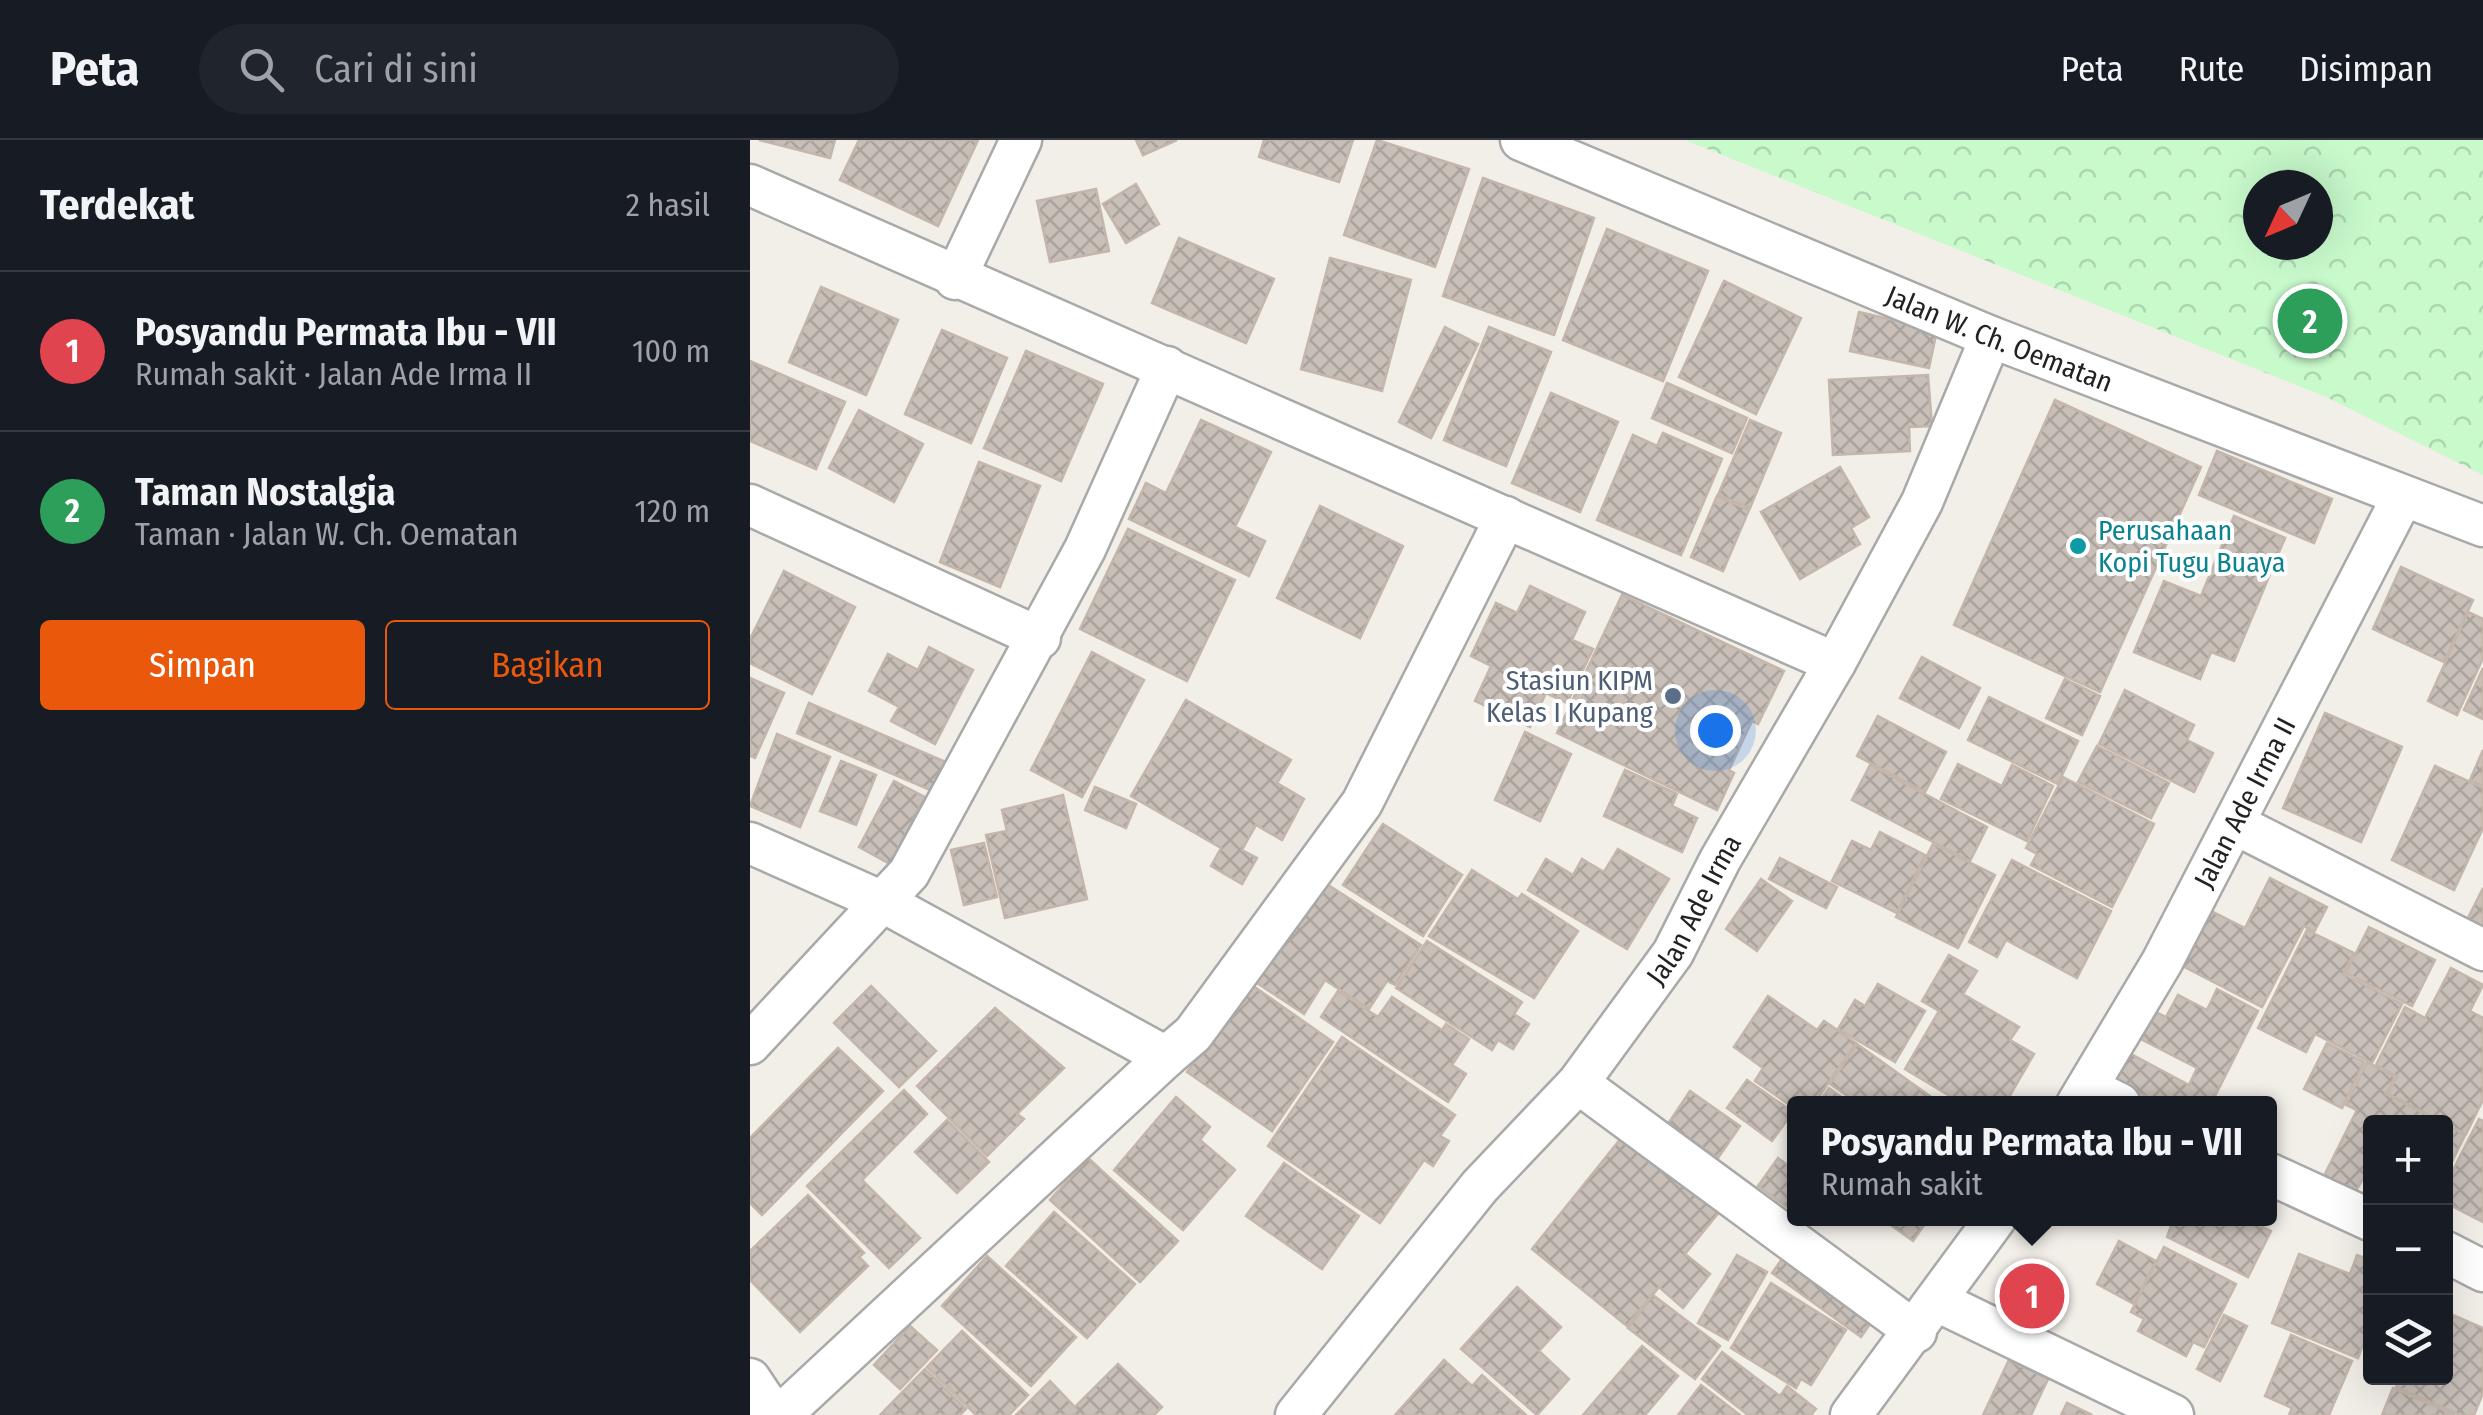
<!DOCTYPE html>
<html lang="id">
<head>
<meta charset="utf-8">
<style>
  :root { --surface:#171b24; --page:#20242c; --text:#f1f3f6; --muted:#9ea1a6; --line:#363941; --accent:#ea580c }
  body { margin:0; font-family:"Fira Sans Condensed",sans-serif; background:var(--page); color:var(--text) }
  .controls { position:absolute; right:30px; bottom:30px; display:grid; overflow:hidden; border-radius:10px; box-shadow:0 10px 40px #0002 }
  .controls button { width:90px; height:90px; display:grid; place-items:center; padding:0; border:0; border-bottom:2px solid var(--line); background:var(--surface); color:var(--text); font:50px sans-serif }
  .compass { position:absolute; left:1493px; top:30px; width:90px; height:90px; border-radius:50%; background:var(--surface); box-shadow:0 10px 40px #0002; rotate:226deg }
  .you { position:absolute; left:965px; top:590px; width:35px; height:35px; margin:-25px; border:8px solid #fff; border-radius:50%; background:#1a73e8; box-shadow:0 0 0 15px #1a73e833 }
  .badge { display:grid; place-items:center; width:65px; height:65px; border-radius:50%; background:var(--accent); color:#fff; font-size:32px; font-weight:700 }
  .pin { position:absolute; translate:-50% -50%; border:5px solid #fff; box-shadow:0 2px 10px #0006 }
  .popup { position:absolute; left:1037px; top:956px; width:490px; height:130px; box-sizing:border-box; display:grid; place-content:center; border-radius:10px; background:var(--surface); filter:drop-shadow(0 2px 8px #0005); font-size:32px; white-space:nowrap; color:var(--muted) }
  .popup b { font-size:38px; color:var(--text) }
  .popup::after { content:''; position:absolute; left:50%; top:100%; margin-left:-20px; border:20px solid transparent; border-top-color:var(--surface) }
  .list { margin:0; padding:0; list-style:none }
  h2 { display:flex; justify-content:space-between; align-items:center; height:130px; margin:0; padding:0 40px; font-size:42px }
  h2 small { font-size:32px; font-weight:400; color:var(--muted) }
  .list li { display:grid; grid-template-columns:65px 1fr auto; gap:30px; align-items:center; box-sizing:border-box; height:160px; padding:0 40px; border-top:2px solid var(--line) }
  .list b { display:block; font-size:38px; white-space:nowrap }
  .list p { margin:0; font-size:32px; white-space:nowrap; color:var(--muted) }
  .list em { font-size:32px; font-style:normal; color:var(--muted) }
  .actions { display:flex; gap:20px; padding:30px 40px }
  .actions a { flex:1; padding:22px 0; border:2px solid var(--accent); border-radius:10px; text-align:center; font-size:35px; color:var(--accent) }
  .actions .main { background:var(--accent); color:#fff }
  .icon { flex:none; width:55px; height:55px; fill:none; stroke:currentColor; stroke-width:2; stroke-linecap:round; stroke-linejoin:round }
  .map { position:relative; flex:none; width:1733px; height:1275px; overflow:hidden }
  header { display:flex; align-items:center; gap:60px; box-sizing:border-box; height:140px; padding:0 50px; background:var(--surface); border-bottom:2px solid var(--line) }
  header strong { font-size:48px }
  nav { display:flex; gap:55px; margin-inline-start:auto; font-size:35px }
  .search { width:700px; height:90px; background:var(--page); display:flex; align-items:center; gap:25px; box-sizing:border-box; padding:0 35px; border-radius:55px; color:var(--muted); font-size:38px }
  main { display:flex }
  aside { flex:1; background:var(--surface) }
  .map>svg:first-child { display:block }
  .park { fill:url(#park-crowns); fill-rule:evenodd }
  .building { fill:url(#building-cross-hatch); stroke:#c4b6ab; stroke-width:2.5 }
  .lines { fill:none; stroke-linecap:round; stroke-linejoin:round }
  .street-casing { stroke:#a9a9a9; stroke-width:45 }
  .street { stroke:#fff; stroke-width:40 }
  .culture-dot { fill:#0f9aa8; stroke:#fff; stroke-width:4 }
  .service-dot { fill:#5c6f8a; stroke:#fff; stroke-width:4 }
  .labels { text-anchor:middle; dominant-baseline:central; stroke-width:8; stroke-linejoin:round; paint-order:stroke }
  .street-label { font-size:28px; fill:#222; stroke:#fff }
  .culture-label { font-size:28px; fill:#0d838f; stroke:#fff; text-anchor:start }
  .service-label { font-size:28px; fill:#4e5e75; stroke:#fff; text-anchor:end }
</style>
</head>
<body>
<header>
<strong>Peta</strong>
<div class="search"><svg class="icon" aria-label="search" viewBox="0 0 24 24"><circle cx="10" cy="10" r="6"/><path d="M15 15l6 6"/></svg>Cari di sini</div>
<nav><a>Peta</a><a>Rute</a><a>Disimpan</a></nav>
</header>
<main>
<aside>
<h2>Terdekat<small>2 hasil</small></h2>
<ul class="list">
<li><span class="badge" style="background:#e0444e">1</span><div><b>Posyandu Permata Ibu - VII</b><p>Rumah sakit · Jalan Ade Irma II</p></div><em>100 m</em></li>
<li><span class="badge" style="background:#2e9e5b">2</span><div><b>Taman Nostalgia</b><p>Taman · Jalan W. Ch. Oematan</p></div><em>120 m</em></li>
</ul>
<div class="actions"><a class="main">Simpan</a><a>Bagikan</a></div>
</aside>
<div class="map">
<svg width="1733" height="1275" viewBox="0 0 1733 1275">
  <defs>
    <pattern id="park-crowns" width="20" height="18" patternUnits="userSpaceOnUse" patternTransform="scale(2.5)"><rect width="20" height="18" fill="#c8facc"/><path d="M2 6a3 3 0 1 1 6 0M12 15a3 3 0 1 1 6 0" fill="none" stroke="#acd6af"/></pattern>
    <pattern id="building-cross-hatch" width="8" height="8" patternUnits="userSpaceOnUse" patternTransform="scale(2.5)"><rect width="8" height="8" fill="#c7bfb8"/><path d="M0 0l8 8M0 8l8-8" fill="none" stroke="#aba49e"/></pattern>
  </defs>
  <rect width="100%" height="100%" fill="#f2efe9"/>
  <path class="park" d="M935,0H1733V335L1576,257ZM1508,45H1568V105H1508Z"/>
  <g class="building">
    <polygon points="9,0 85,0 80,18"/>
    <polygon points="109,0 228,0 188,86 90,40"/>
    <polygon points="386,0 427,0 393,15"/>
    <polygon points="514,0 603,0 589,42 509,17"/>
    <polygon points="627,0 719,29 685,127 594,95"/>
    <polygon points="733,38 844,78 804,195 693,156"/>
    <polygon points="386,44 409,84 376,103 353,64"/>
    <polygon points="346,49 359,111 300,122 287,61"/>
    <polygon points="857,89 958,131 913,241 813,200"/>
    <polygon points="429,98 524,139 496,203 402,163"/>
    <polygon points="580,118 661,140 632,251 551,229"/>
    <polygon points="974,141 1051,178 1006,274 929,237"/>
    <polygon points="71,147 148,180 116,255 39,222"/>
    <polygon points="1109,172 1187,190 1179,228 1100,211"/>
    <polygon points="695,187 728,204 681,298 649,282"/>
    <polygon points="739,187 801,212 756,326 694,300"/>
    <polygon points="192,190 257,218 221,303 155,274"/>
    <polygon points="276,211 353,244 311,341 234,308"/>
    <polygon points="0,221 95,262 66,329 0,301"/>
    <polygon points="1178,235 1182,286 1159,287 1160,311 1083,315 1079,240"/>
    <polygon points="917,243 997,278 982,313 902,278"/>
    <polygon points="801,253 868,282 830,372 762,343"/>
    <polygon points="1305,260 1451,327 1350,552 1204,485"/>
    <polygon points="109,270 173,304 144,362 79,328"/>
    <polygon points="451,280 521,312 485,387 515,401 499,436 379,379 396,343 416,353"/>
    <polygon points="1000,280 1031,293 1000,368 968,355"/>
    <polygon points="913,293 972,319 931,415 847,380 883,295 907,306"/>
    <polygon points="1467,311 1582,359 1564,403 1449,355"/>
    <polygon points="229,322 290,346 250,447 190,422"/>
    <polygon points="1090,327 1119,377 1101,388 1110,404 1050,439 1011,372"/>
    <polygon points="967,356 999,370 973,431 941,417"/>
    <polygon points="570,366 653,406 610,498 527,458"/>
    <polygon points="1484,376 1535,398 1484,521 1461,512 1450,539 1384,512 1414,441 1451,456"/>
    <polygon points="378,389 485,440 437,541 330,489"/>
    <polygon points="1651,427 1723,460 1694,522 1623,489"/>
    <polygon points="34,431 105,467 62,554 0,523 0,499"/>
    <polygon points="780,446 835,472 822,500 843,509 817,563 796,553 780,587 725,561 741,526 721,516 746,463 767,473"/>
    <polygon points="872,455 1034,531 1008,584 1002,581 979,630 984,633 967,670 807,593"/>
    <polygon points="1718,472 1733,479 1733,518 1707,575 1678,561"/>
    <polygon points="179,507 223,530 185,604 141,581 149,567 119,551 138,514 168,530"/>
    <polygon points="342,512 394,540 332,657 281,630"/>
    <polygon points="1172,517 1230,548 1209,588 1150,558"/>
    <polygon points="1733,528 1733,579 1714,570"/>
    <polygon points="0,538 34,553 5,618 0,616"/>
    <polygon points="1315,539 1350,556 1332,595 1296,578"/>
    <polygon points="1375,550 1444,585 1437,600 1463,613 1444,652 1349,604"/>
    <polygon points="1239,557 1328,601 1308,644 1218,600"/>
    <polygon points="436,560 541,620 527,643 554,659 532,700 506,685 492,710 507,718 492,744 461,726 471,708 381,656"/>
    <polygon points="59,563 205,626 192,655 47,593"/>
    <polygon points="1575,573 1652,607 1611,702 1533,668"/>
    <polygon points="1128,576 1196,612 1175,652 1107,616"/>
    <polygon points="775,592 821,614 790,681 745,660"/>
    <polygon points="27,594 80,617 50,687 0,666"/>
    <polygon points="1347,606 1419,643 1401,678 1328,642"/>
    <polygon points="1733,610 1733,646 1720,640"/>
    <polygon points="91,621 126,635 106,685 70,671"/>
    <polygon points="1208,624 1252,646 1262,625 1303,646 1277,701 1191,659"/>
    <polygon points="1120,625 1237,687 1220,721 1102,660"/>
    <polygon points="1685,626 1733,648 1733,688 1704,750 1642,720"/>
    <polygon points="875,630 927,654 922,666 947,678 932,712 854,676"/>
    <polygon points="1313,637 1404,684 1362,767 1281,725 1287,714 1276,708"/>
    <polygon points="144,641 175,657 140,724 109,707"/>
    <polygon points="345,647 386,664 376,688 335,670"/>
    <polygon points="313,655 337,759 255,778 236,695 257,691 252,670"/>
    <polygon points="633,684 712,735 673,796 593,745"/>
    <polygon points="1130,692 1175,715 1147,773 1082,741 1102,701 1121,710"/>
    <polygon points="234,703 247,757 214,765 201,710"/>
    <polygon points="1183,704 1245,735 1208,808 1146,777"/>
    <polygon points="868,709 919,739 877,809 778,750 796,719 823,735 832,719 854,732"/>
    <polygon points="1030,718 1087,747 1076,768 1019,739"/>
    <polygon points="1262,720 1361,771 1327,838 1256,800 1247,817 1219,802"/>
    <polygon points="722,730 768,759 772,754 828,791 784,858 679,796"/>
    <polygon points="1520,738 1577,767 1564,792 1554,786 1512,867 1419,819 1447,764 1495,788"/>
    <polygon points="569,739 671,805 645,845 637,841 619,869 575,840 554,874 504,841"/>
    <polygon points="1011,739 1042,761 1007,811 976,789"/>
    <polygon points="1733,748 1733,788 1717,780"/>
    <polygon points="1619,787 1685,820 1662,866 1596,833"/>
    <polygon points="1557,790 1604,813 1593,834 1652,864 1622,923 1565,894 1556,912 1508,888"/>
    <polygon points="677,801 772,862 764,874 779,884 763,909 748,900 742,910 646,848"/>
    <polygon points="1199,815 1227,831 1213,854 1269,887 1260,900 1284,914 1255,964 1213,964 1155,929 1189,871 1172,861"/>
    <polygon points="1701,828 1733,845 1720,871 1733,878 1733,960 1716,994 1638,954 1647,936 1626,925 1655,867 1675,878"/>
    <polygon points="499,843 583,902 522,991 437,932"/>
    <polygon points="1128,844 1175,871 1145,922 1088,889 1105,860 1115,866"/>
    <polygon points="121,846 186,911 149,947 84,883"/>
    <polygon points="1467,849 1508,871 1461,964 1410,964 1350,932 1364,905 1439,945 1447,928 1375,891 1388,863 1416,877 1428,855 1457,870"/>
    <polygon points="588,851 628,877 642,857 692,890 696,884 719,899 702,925 716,934 698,962 571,877"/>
    <polygon points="1018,856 1067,890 1074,881 1106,903 1064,964 1044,964 1044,968 1005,941 1013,928 984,907"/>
    <polygon points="245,868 314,928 267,974 274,979 237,1016 167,946"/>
    <polygon points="592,897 705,975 690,996 699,1001 683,1026 674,1020 630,1083 518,1006"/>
    <polygon points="1577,903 1614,922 1592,968 1554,949"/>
    <polygon points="1107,904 1191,964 1109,964 1080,944"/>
    <polygon points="88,908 133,951 12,1075 0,1063 0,998"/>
    <polygon points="1617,922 1645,937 1636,954 1691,982 1620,982 1620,1027 1604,1054 1573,1038 1607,970 1596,965"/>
    <polygon points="997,940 1043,972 1022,1001 977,968"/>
    <polygon points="1079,948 1101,964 1068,964"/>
    <polygon points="154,950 177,974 112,1040 170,1098 139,1128 57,1046"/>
    <polygon points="940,951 990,986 968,1018 918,984"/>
    <polygon points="426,957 460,987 450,1000 485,1030 433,1090 364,1030"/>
    <polygon points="1729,979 1733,981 1733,1082 1696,1063 1696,1044"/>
    <polygon points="197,980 239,1022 207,1053 165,1012"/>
    <polygon points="1696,985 1715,995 1696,1034"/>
    <polygon points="876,992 971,1070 935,1114 960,1134 933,1168 909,1147 877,1186 782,1109"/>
    <polygon points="338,1018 428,1101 390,1142 300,1060"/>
    <polygon points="1028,1018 1044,1030 1044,1072 1008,1046"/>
    <polygon points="534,1023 609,1076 572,1129 496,1076"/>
    <polygon points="58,1055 114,1113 109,1117 118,1126 50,1192 0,1140 0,1111"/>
    <polygon points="304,1072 385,1144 337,1198 256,1126"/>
    <polygon points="1131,1078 1179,1078 1163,1101"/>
    <polygon points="1424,1078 1495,1078 1521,1091 1498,1137 1417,1097"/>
    <polygon points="1369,1101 1406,1121 1384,1164 1347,1144"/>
    <polygon points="1414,1107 1486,1144 1454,1207 1443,1202 1436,1216 1388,1191 1394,1179 1381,1172"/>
    <polygon points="1038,1111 1127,1174 1111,1197 1022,1133"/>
    <polygon points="1549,1114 1600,1134 1607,1115 1620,1120 1620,1186 1608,1218 1522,1183"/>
    <polygon points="987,1115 1017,1132 978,1200 948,1183"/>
    <polygon points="237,1116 326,1197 281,1246 192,1166"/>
    <polygon points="1267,1126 1315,1157 1297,1185 1249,1155"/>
    <polygon points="1021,1143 1096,1190 1061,1245 1051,1239 1046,1248 981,1208"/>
    <polygon points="767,1147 811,1187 789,1211 819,1239 787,1275 711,1209"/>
    <polygon points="903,1155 970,1206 945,1239 878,1188"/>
    <polygon points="1696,1172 1733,1188 1733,1253 1724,1275 1710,1275 1646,1247 1650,1238 1696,1238"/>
    <polygon points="1474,1175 1497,1186 1470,1241 1447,1229"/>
    <polygon points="160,1186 187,1210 150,1249 124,1225"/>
    <polygon points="212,1191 278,1255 259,1275 226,1275 177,1227"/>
    <polygon points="1541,1195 1602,1221 1579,1275 1539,1275 1542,1268 1515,1256"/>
    <polygon points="892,1206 928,1236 895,1275 833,1275"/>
    <polygon points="972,1212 1030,1256 1037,1246 1066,1269 1061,1275 998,1275 952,1239"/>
    <polygon points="694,1220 722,1246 732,1235 776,1275 645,1275"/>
    <polygon points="1259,1220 1298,1239 1281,1275 1233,1275"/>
    <polygon points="368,1224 412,1267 404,1275 266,1275 300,1241 325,1267"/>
    <polygon points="175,1229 216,1269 210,1275 130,1275"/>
    <polygon points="951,1245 990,1275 928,1275"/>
    <polygon points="1643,1248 1705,1275 1632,1275"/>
    <polygon points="1317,1263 1342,1275 1311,1275"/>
  </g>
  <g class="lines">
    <defs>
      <g id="street">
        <path id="s1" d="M771,0L1241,197L1733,386"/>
        <polyline points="0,45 1085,523"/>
        <polyline points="205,139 271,0"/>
        <polyline points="0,365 290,498"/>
        <polyline points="1485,684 1733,810"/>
        <polyline points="0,703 135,763 416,917 443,894 612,663 756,377"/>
        <polyline points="0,904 159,733 335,409 417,227"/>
        <polyline points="828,943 1166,1192"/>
        <polyline points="1338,948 1370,964"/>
        <path id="s2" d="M1327,964L1412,822L1653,356"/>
        <polyline points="1520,1034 1620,1080"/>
        <polyline points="1696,1112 1733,1131"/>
        <polyline points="1187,1161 1423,1275"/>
        <polyline points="0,1239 24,1275"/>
        <polyline points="31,1275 416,917"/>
        <path id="s3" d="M546,1275L730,1046L828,943L923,813L970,720L1085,523L1172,362L1241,197"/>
        <polyline points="1101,1275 1246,1078"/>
      </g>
    </defs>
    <use href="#street" class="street-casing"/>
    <use href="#street" class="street"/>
  </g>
  <circle class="culture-dot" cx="1328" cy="406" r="10"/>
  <circle class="service-dot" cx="923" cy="556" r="10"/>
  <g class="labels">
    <g class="street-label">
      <text stroke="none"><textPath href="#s1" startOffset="518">Jalan W. Ch. Oematan</textPath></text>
      <text stroke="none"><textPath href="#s2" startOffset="345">Jalan Ade Irma II</textPath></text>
      <text stroke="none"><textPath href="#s3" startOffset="645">Jalan Ade Irma</textPath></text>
    </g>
    <g class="culture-label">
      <text x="1348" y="390">Perusahaan<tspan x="1348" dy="32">Kopi Tugu Buaya</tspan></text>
    </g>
    <g class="service-label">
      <text x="903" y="540">Stasiun KIPM<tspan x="903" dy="32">Kelas I Kupang</tspan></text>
    </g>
  </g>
</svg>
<div class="controls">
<button>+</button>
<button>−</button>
<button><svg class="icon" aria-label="layers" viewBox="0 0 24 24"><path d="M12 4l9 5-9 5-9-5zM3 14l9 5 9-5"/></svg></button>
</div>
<svg class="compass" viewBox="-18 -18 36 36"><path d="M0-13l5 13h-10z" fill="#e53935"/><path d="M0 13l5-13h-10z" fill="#9ea1a6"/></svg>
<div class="you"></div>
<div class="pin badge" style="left:1282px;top:1156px;background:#e0444e">1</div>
<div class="popup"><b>Posyandu Permata Ibu - VII</b>Rumah sakit</div>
<div class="pin badge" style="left:1560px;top:181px;background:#2e9e5b">2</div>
</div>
</main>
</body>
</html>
